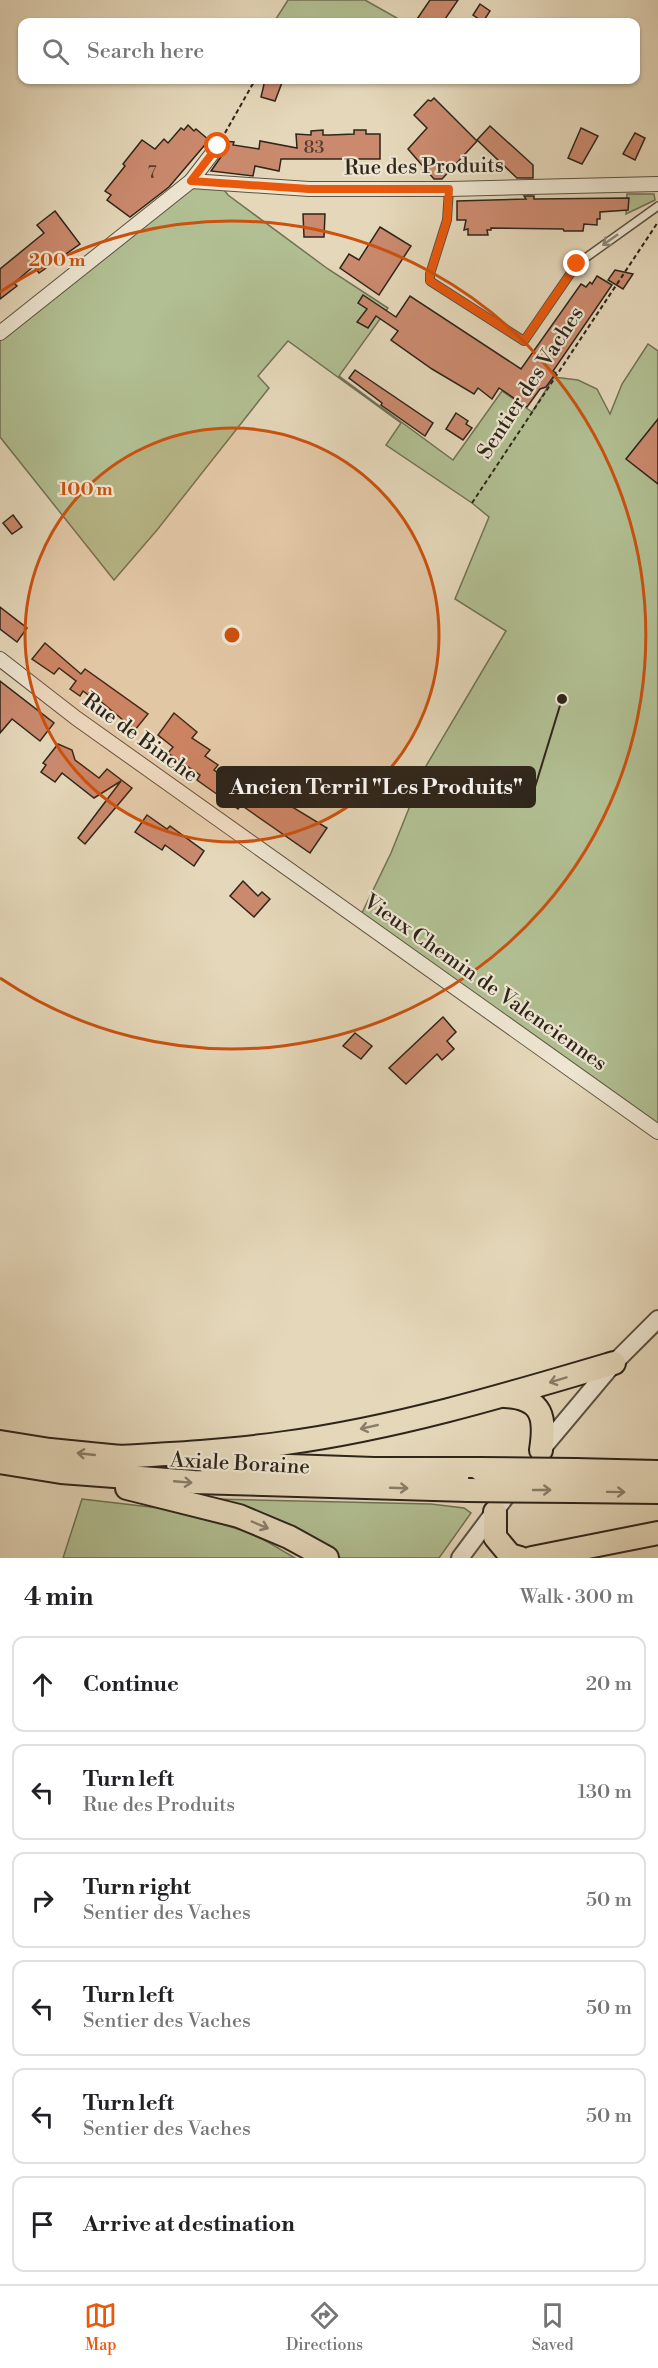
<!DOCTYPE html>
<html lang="en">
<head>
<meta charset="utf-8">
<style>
  :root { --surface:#fff; --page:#f2f2f2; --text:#202124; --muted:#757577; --line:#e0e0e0; --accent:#ea580c }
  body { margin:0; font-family:"Libre Bodoni",serif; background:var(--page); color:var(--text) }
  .stop { position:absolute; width:18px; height:18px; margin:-14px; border:4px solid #ea580c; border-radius:50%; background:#fff }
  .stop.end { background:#ea580c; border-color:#fff; box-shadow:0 2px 6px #0008 }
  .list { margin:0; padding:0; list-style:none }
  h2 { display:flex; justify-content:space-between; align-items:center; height:78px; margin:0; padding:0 24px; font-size:26px }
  h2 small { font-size:20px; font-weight:400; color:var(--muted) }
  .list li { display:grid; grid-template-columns:39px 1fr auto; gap:18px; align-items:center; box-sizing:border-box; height:96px; margin:0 12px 12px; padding:0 12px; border:2px solid var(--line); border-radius:12px }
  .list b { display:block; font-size:22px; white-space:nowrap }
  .list p { margin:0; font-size:20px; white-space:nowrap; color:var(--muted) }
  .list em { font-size:20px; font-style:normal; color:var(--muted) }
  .icon { flex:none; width:33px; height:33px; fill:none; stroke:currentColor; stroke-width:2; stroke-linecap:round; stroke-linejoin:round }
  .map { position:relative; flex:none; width:658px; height:1558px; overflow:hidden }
  .search { position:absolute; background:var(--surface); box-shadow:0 2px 4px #0004; left:18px; right:18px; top:18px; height:66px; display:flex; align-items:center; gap:15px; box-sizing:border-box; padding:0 21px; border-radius:12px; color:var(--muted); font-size:22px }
  .sheet { height:726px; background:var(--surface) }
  nav { display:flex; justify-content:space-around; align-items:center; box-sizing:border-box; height:84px; border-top:2px solid var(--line); background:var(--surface); font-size:16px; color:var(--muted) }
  nav a { display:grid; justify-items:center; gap:3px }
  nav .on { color:var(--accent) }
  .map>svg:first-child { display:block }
  .green { fill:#b1bf92; stroke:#707256; stroke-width:1.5 }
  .building { fill:#cb8a6e; stroke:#2e251b; stroke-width:1.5 }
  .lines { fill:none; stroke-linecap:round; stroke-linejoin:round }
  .service-casing { stroke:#5c5243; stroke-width:10 }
  .minor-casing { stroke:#5c5243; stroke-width:16 }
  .tertiary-casing { stroke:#5c5243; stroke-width:20 }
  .trunk-casing { stroke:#2e251b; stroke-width:26 }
  .path { stroke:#2e251b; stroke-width:2; stroke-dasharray:4.5 3; stroke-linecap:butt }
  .service { stroke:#eee6d2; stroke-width:7 }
  .minor { stroke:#eee6d2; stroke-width:14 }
  .tertiary { stroke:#eee6d2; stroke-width:16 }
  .trunk { stroke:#e5d8ba; stroke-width:22 }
  .trunk-bridge-casing { stroke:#2e251b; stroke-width:26; stroke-linecap:butt }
  .trunk-bridge { stroke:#e5d8ba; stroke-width:22 }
  .oneway { stroke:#8e8676 }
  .oneway2 { stroke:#8a7e6a }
  .route { stroke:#ea580c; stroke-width:8 }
  .ring { fill:none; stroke:#cc510e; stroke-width:3 }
  .labels { text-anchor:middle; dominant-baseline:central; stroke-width:4.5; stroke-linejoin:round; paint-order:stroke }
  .number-label { font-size:18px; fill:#553e30 }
  .street-label { font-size:21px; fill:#2e251b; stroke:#eee6d2 }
  .centre { fill:#cc510e; stroke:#eee6d2; stroke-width:3 }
  .ring-label { font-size:18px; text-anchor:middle; font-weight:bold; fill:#cc510e; stroke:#eee6d2; stroke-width:4.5; stroke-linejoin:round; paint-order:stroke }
  .leader { fill:none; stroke:#2e251b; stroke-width:2 }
  .callout-dot { fill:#2e251b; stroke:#eee6d2; stroke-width:2 }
  .callout { fill:#2e251b; stroke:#2e251b; stroke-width:2 }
  .callout-label { font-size:22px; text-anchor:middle; font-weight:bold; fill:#fff }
</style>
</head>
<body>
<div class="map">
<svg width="658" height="1558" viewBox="0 0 658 1558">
  <rect width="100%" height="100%" fill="#e5d8ba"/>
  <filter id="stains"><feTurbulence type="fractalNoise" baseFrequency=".00333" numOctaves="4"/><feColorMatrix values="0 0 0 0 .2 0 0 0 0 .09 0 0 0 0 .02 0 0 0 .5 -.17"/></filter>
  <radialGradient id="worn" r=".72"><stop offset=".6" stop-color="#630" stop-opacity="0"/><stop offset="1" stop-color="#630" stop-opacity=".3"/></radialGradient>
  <g class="green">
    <polygon points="288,0 365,0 404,22 274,22"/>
    <polygon points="191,181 218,182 228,195 328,269 388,308 339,376 453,460 502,391 532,412 554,377 578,380 597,389 610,414 622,384 648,344 658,351 658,1132 359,919 391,853 426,766 506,631 455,599 489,517 472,503 386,445 401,423 288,341 258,376 269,388 157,530 114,580 0,437 0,333"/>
    <polygon points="627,194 654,194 655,200 626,214"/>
    <polygon points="82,1499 176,1510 254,1534 295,1558 63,1558"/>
    <polygon points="215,1499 431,1504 464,1508 471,1513 439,1558 341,1558 284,1528"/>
  </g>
  <g class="building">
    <polygon points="430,0 458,0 443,22 415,22"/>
    <polygon points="480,4 490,11 483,22 473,15"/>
    <polygon points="265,80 283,80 275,101 261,97"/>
    <polygon points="434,98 477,141 442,179 434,179 408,149 427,128 414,115 428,100 431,101"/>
    <polygon points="188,125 194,131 196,129 209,140 169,187 130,217 107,200 111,195 105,191 125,166 123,164 142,140 155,149 164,139 168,143 181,128 184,130"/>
    <polygon points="490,126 533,165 533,178 517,178 477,140"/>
    <polygon points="581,128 598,136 582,164 568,158"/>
    <polygon points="323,130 323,135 330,135 354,134 354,130 366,130 366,134 380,134 380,159 281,159 279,171 255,166 253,176 211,171 225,151 227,147 225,141 234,142 233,145 259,149 260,141 297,148 296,134 311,135 311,131"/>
    <polygon points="635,133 645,138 635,160 623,154"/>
    <polygon points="524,196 534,196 534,199 629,198 628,210 600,212 600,219 597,219 597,225 584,224 583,231 564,231 563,229 491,228 491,230 487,230 488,235 468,235 468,229 464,230 466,220 457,220 457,201 526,199"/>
    <polygon points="55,211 80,244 39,273 34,266 14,283 17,286 0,299 0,269 44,233 37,225"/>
    <polygon points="303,214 325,214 324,237 304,237"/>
    <polygon points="380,227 411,246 379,295 340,268 349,254 359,260"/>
    <polygon points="615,270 633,274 623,289 608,280"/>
    <polygon points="597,276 612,285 553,371 556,373 546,387 540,389 527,407 499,388 492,399 478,388 474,394 432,369 391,340 398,331 376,316 368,328 357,322 367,309 358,303 363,295 396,317 410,296 521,369 581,284 586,287 590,282 592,284"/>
    <polygon points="355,370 433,423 425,436 381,405 382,403 349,378"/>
    <polygon points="456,413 468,421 466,424 472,428 463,440 446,429"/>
    <polygon points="658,419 658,484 626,459"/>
    <polygon points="13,515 22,527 12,534 3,523"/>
    <polygon points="0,607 27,628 17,642 0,629"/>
    <polygon points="45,643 81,674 85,669 148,714 135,730 100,701 99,703 83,691 80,696 70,689 76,681 59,668 54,674 32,659"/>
    <polygon points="0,681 54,723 40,741 12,719 0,733"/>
    <polygon points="174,713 197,732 192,738 210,750 205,756 218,765 214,770 264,804 271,794 327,828 310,853 241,805 238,809 211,790 197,780 200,775 168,753 173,747 158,735"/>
    <polygon points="58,744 72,750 75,760 99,778 107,769 132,788 85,844 78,838 121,781 94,798 62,773 55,782 41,772 46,765 43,763"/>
    <polygon points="147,815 167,829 170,826 204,851 194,866 165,845 162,850 135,832"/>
    <polygon points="243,881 258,896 262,892 270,899 254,917 230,896"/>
    <polygon points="443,1017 456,1032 447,1041 454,1049 442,1060 437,1054 406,1084 389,1068"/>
    <polygon points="355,1033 372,1046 361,1059 343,1046"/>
  </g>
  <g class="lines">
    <defs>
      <polyline id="service" points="449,189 447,220 430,274 430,281 524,341 577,264 658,206"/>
      <g id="minor">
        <polyline points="191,181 309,189 449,189 658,184"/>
        <polyline points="0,333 191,181 218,146"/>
        <polyline points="0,659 76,718 658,1132"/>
      </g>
      <g id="tertiary">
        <polyline points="541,1450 614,1363 658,1319"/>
        <polyline points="460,1558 516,1483"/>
      </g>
      <g id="trunk">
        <path d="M505,1396C543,1398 546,1418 541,1450"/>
        <polyline points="0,1442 50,1450 131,1458"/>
        <path d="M116,1457C173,1454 229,1451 285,1443C396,1428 506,1395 614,1363"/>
        <polyline points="0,1462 61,1472 194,1482 468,1490"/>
        <polyline points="209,1463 374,1469 480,1469"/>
        <polyline points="575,1470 658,1472"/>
        <polyline points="127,1488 239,1516 289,1537 327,1558"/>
        <polyline points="573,1491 658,1492"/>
        <polyline points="495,1512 495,1537 510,1555 520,1558"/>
        <polyline points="532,1558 658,1533"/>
      </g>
    </defs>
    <use href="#service" class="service-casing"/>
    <use href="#minor" class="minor-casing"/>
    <use href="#tertiary" class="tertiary-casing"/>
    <use href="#trunk" class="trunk-casing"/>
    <g class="path">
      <polyline points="225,133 255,80"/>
      <polyline points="472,503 658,222"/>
    </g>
    <use href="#service" class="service"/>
    <use href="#minor" class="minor"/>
    <use href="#tertiary" class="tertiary"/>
    <use href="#trunk" class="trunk"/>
    <defs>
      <g id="trunk-bridge">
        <polyline points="480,1469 575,1470"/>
        <polyline points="468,1490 573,1491"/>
      </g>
    </defs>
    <use href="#trunk-bridge" class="trunk-bridge-casing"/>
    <use href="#trunk-bridge" class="trunk-bridge"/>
  </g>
  <defs><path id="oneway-shaft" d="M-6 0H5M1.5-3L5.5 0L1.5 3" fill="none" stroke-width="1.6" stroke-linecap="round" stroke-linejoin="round" transform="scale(1.5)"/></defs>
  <use class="oneway" href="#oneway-shaft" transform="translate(610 240) rotate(145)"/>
  <g class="oneway2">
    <use href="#oneway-shaft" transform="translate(558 1380) rotate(163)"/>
    <use href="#oneway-shaft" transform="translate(369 1427) rotate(167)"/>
    <use href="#oneway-shaft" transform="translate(86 1454) rotate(-174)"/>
    <use href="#oneway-shaft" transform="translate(183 1482) rotate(5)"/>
    <use href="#oneway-shaft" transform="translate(399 1488) rotate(2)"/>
    <use href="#oneway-shaft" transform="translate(542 1490)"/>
    <use href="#oneway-shaft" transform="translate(616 1492) rotate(1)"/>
    <use href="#oneway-shaft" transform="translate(260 1525) rotate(23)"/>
  </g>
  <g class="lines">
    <polyline class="route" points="218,146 191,181 309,189 449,189 447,220 430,274 430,281 524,341 577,264"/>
  </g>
  <circle cx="232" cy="635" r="207" fill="#cc510e" fill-opacity=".12"/>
  <g class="ring">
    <circle cx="232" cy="635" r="207"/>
    <path d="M0 292A414 414 0 1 1 0 978"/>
  </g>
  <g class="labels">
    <g class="number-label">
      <text x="314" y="147">83</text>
      <text x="152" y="172">7</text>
    </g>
    <g class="street-label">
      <text transform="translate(424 167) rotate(-1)">Rue des Produits</text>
      <text transform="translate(531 383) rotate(-57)">Sentier des Vaches</text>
      <text transform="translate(140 738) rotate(36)">Rue de Binche</text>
      <text transform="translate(485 983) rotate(35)">Vieux Chemin de Valenciennes</text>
      <text transform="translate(240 1464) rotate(3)">Axiale Boraine</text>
    </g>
  </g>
  <circle cx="232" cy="635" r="9" class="centre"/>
  <g class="ring-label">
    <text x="57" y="266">200 m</text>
    <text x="86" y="495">100 m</text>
  </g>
  <path class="leader" d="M562 699L535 787"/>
  <circle class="callout-dot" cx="562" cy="699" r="6"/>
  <rect class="callout" x="217" y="767" width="318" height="40" rx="6"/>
  <g class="callout-label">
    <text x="376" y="794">Ancien Terril "Les Produits"</text>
  </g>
  <rect width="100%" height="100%" filter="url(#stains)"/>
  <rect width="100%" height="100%" fill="url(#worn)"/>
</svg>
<div class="stop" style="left:218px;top:146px"></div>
<div class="stop end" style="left:577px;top:264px"></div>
<div class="search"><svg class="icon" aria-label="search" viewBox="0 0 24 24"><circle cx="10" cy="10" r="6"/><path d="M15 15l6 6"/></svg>Search here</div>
</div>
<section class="sheet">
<h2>4 min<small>Walk · 300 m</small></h2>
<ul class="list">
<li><svg class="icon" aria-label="ahead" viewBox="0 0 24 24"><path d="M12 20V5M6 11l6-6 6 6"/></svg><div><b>Continue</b></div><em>20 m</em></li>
<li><svg class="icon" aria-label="left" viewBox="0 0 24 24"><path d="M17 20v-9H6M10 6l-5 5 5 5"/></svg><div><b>Turn left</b><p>Rue des Produits</p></div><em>130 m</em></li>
<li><svg class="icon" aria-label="right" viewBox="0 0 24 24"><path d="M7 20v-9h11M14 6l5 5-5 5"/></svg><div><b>Turn right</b><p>Sentier des Vaches</p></div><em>50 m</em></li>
<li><svg class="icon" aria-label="left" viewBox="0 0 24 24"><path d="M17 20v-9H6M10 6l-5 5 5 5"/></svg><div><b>Turn left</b><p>Sentier des Vaches</p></div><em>50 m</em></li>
<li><svg class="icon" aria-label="left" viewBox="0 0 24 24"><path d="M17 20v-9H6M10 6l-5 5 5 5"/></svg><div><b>Turn left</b><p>Sentier des Vaches</p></div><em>50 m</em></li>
<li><svg class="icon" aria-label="arrive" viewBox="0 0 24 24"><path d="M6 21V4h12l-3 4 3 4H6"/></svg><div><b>Arrive at destination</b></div></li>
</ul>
</section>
<nav>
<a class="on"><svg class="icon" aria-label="map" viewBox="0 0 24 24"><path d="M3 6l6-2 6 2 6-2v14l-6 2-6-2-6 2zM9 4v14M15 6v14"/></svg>Map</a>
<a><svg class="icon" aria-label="directions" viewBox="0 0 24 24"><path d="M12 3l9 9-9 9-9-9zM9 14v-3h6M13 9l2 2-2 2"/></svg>Directions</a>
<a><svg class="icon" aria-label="saved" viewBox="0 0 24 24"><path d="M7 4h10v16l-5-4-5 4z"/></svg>Saved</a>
</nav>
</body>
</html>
